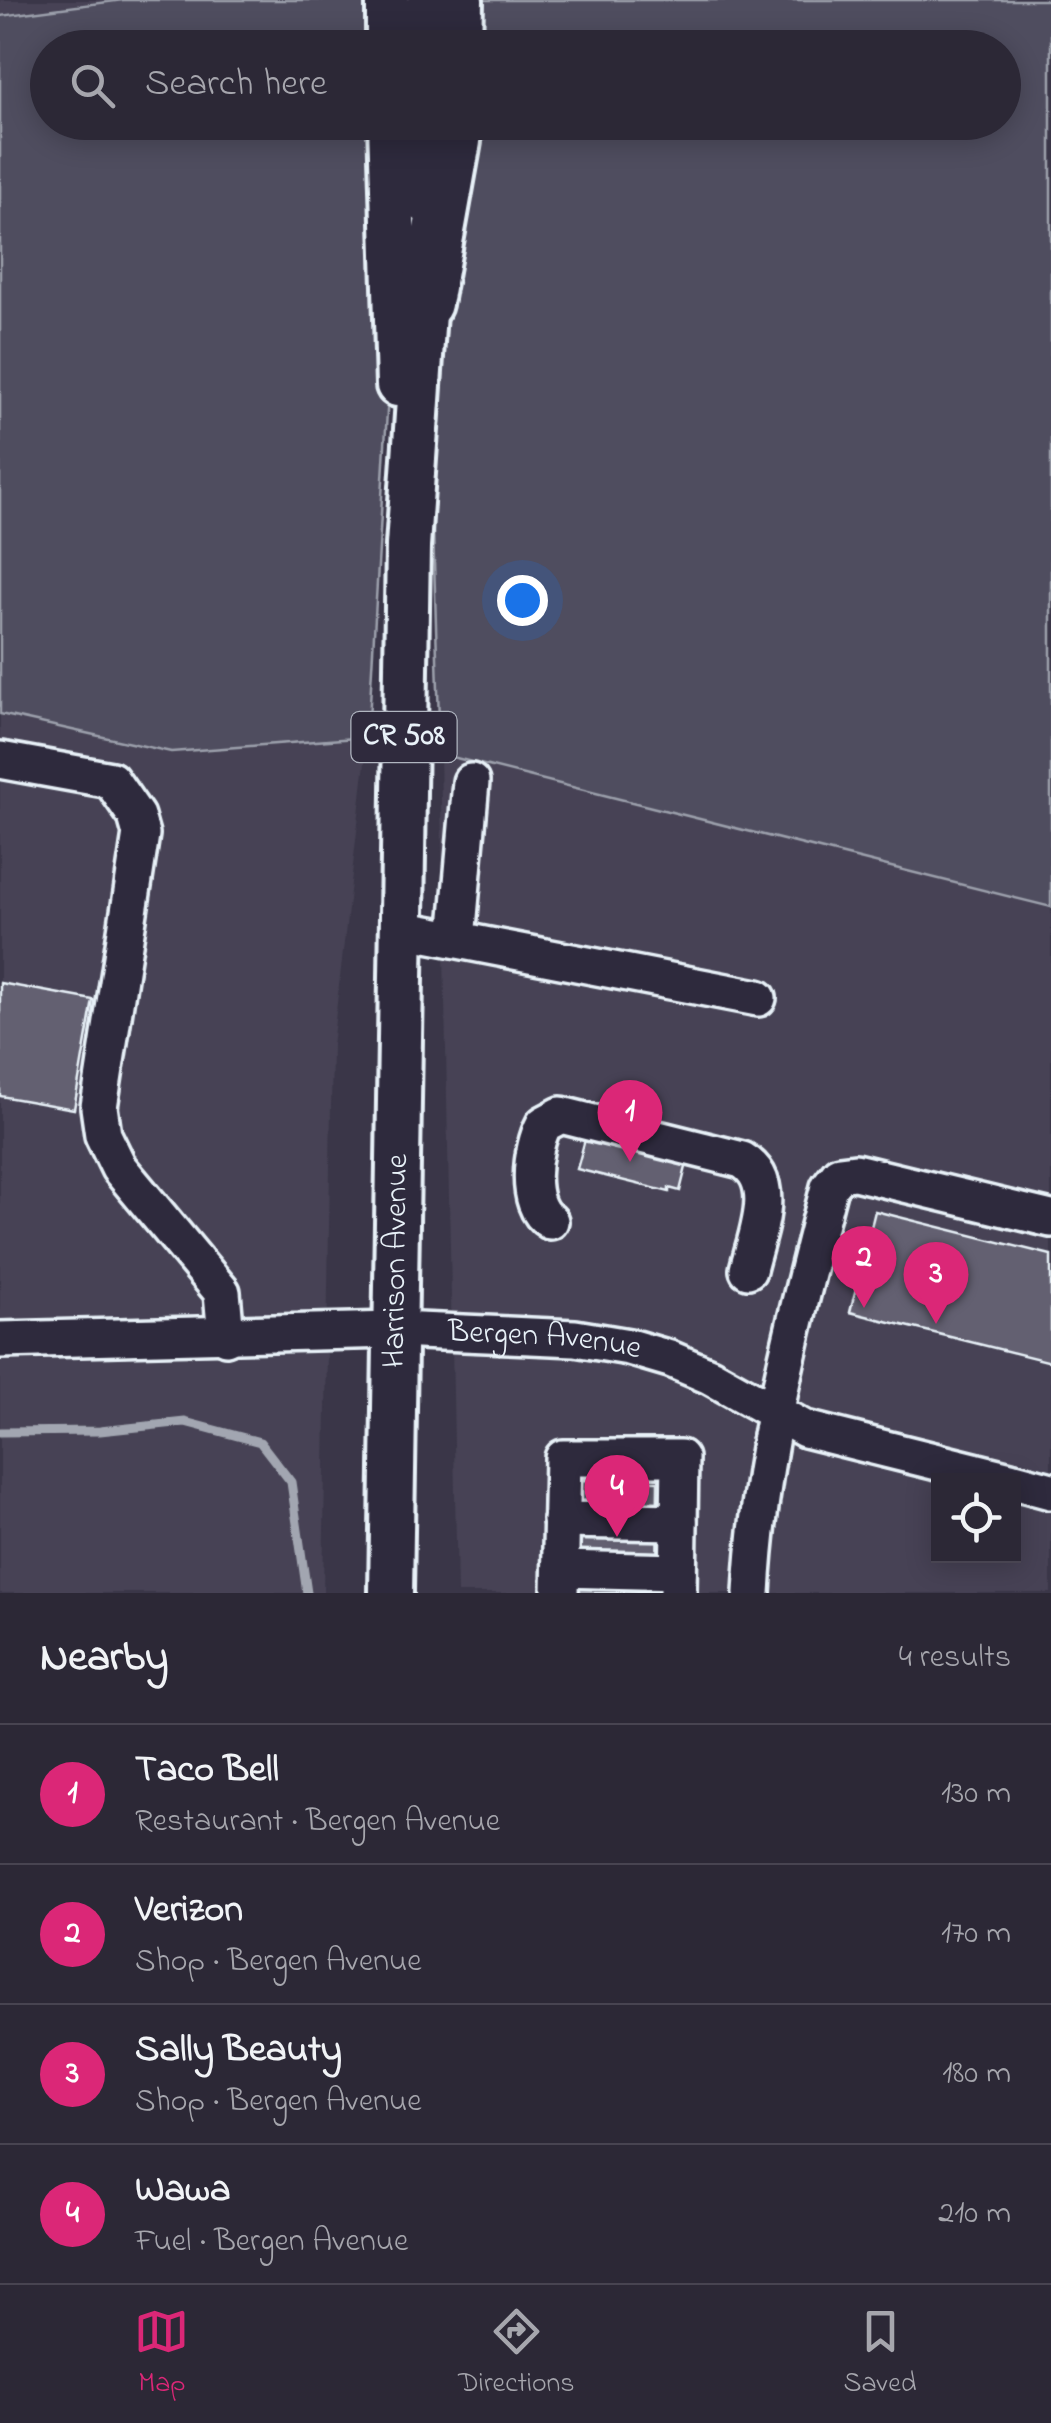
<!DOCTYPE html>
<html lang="en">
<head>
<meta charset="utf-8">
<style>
  :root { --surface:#2c2836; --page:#383442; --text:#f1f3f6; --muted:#a6a6ad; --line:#484451; --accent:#db2777 }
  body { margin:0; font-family:"Indie Flower",sans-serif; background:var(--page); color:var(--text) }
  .controls { position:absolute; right:30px; bottom:30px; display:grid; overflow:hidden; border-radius:0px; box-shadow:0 5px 25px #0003 }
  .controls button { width:90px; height:90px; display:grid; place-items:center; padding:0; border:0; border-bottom:2px solid var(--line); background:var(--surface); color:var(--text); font:50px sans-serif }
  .you { position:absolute; left:522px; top:600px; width:35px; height:35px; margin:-25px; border:8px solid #fff; border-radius:50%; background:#1a73e8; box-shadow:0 0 0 15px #1a73e833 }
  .badge { display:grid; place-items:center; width:65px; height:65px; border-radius:50%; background:var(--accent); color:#fff; font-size:32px; font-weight:700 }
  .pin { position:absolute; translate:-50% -82px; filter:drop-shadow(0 2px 5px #0008) }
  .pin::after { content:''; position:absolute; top:52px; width:35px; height:30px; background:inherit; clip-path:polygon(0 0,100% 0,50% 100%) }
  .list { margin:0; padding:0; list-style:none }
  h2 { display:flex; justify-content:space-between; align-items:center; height:130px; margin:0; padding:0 40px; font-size:42px }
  h2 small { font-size:32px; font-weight:400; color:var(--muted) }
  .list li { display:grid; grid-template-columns:65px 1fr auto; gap:30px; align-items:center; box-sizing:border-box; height:140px; padding:0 40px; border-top:2px solid var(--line) }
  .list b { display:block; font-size:38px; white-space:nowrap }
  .list p { margin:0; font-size:32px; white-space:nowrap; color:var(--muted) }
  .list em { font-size:32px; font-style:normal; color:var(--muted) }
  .icon { flex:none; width:55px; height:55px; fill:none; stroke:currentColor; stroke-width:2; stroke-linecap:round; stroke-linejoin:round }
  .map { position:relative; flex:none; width:1051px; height:1593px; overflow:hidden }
  .search { position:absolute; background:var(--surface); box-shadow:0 5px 25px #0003; left:30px; right:30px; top:30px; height:110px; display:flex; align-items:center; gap:25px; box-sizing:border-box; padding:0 35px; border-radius:55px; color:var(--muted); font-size:38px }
  .sheet { height:690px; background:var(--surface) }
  nav { display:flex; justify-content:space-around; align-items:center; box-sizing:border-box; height:140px; border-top:2px solid var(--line); background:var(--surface); font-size:28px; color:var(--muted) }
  nav a { display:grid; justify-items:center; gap:5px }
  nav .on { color:var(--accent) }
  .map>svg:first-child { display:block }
  .built { fill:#464354; fill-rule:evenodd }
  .green { fill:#504e5f; stroke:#9ca0ac; stroke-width:2.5 }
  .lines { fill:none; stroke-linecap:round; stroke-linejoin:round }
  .stream { stroke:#a2a6b1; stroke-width:9 }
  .building { fill:#636171; stroke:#e8f1f8; stroke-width:2.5 }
  .minor-casing { stroke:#e8f1f8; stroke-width:42 }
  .major-casing { stroke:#e8f1f8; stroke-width:50 }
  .highway-casing { stroke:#e8f1f8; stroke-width:58 }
  .minor { stroke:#2f2a3d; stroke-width:35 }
  .major { stroke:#2f2a3d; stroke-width:42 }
  .highway { stroke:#2f2a3d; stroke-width:50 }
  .labels { text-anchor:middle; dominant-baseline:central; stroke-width:9; stroke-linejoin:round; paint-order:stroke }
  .shield { fill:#2f2a3d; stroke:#b0b5c0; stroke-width:2.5 }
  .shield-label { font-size:30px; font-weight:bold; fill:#e8f1f8 }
  .street-label { font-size:32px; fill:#e8f1f8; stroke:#2f2a3d }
</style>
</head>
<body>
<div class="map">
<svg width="1051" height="1593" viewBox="0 0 1051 1593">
  <rect width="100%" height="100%" fill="#3a3648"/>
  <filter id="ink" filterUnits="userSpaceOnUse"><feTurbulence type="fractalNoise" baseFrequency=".01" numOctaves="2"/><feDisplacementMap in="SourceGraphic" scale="20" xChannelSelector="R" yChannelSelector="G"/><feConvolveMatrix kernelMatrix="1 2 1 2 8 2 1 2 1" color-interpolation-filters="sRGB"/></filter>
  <g filter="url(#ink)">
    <g class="built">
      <polygon points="0,0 123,0 0,16"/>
      <polygon points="0,714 171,752 368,737 332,1046 323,1593 0,1593"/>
      <path d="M440,754L1051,907V1593H457ZM938,1480H1014V1556H938Z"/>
    </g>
    <g class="green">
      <polygon points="123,0 388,0 388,47 48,48 48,122 390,123 393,308 368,737 171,752 0,714 0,16"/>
      <polygon points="430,0 1051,0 1051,907 440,754 426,303 429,123 1004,122 1004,48 430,47"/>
    </g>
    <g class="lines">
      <polyline class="stream" points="0,1432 100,1431 185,1422 260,1442 291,1482 307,1593"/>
    </g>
    <g class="building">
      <polygon points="0,983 93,1000 74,1109 0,1096"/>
      <polygon points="587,1132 687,1163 680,1191 669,1188 669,1192 577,1169"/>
      <polygon points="875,1211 1051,1255 1051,1362 850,1312"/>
      <polygon points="577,1480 658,1481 657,1593 575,1593"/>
    </g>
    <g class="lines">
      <defs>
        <g id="minor">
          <polyline points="0,760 111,780 136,816 141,834 99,1107 103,1135 119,1168 222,1292 226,1337"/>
          <polyline points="401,929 758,998"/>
          <polyline points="457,939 471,782"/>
          <path d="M550,1221C524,1206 531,1148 544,1124L561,1115L742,1160C780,1182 756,1235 748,1270"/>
          <path id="s1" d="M0,1340L395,1330L575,1338L629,1347L670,1359L710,1376L805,1429L1010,1480"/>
          <polyline points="1014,1481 1051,1491"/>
          <polyline points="561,1520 679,1522"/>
          <polyline points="561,1569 678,1572"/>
          <polyline points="560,1593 563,1458 680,1458 678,1593"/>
          <path d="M752,1593C759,1455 795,1320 829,1187L839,1174L855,1172L1051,1219"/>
        </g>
        <g id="major">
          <polyline points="388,0 388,48"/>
          <polyline points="430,48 430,0"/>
          <polyline points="390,122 398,385"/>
          <polyline points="428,203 429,122"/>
          <path id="s2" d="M391,1593L408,546L427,269"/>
        </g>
        <g id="highway">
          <polyline points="456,48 457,0"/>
          <polyline points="426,303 455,141 455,122"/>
        </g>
      </defs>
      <use href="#minor" class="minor-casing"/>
      <use href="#major" class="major-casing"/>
      <use href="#highway" class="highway-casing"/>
      <use href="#minor" class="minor"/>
      <use href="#major" class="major"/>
      <use href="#highway" class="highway"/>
    </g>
  </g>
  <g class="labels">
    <rect class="shield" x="351.5" y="712" width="105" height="50" rx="8"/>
    <g class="shield-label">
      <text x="404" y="737">CR 508</text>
    </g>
    <g class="street-label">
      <text stroke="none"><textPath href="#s2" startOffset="332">Harrison Avenue</textPath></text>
      <text stroke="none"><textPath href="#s1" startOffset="545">Bergen Avenue</textPath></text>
    </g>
  </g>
</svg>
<div class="controls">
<button><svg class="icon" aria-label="locate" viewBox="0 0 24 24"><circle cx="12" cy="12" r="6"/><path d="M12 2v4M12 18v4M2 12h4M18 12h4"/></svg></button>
</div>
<div class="you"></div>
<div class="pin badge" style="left:630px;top:1162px">1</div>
<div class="pin badge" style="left:864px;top:1308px">2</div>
<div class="pin badge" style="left:936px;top:1324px">3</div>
<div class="pin badge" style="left:617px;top:1537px">4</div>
<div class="search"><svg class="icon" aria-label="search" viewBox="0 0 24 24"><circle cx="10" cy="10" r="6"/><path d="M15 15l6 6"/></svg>Search here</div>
</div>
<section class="sheet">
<h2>Nearby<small>4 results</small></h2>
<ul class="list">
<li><span class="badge">1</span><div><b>Taco Bell</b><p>Restaurant · Bergen Avenue</p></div><em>130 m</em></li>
<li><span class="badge">2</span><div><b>Verizon</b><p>Shop · Bergen Avenue</p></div><em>170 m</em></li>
<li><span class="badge">3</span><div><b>Sally Beauty</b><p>Shop · Bergen Avenue</p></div><em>180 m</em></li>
<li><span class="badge">4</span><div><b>Wawa</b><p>Fuel · Bergen Avenue</p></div><em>210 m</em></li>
</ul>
</section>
<nav>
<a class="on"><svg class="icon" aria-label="map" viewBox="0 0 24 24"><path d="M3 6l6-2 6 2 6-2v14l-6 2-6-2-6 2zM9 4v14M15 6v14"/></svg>Map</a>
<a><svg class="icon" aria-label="directions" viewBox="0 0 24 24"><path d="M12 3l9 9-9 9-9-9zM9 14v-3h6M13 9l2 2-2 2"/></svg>Directions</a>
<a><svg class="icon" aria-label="saved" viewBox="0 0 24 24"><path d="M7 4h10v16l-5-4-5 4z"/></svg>Saved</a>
</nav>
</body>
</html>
